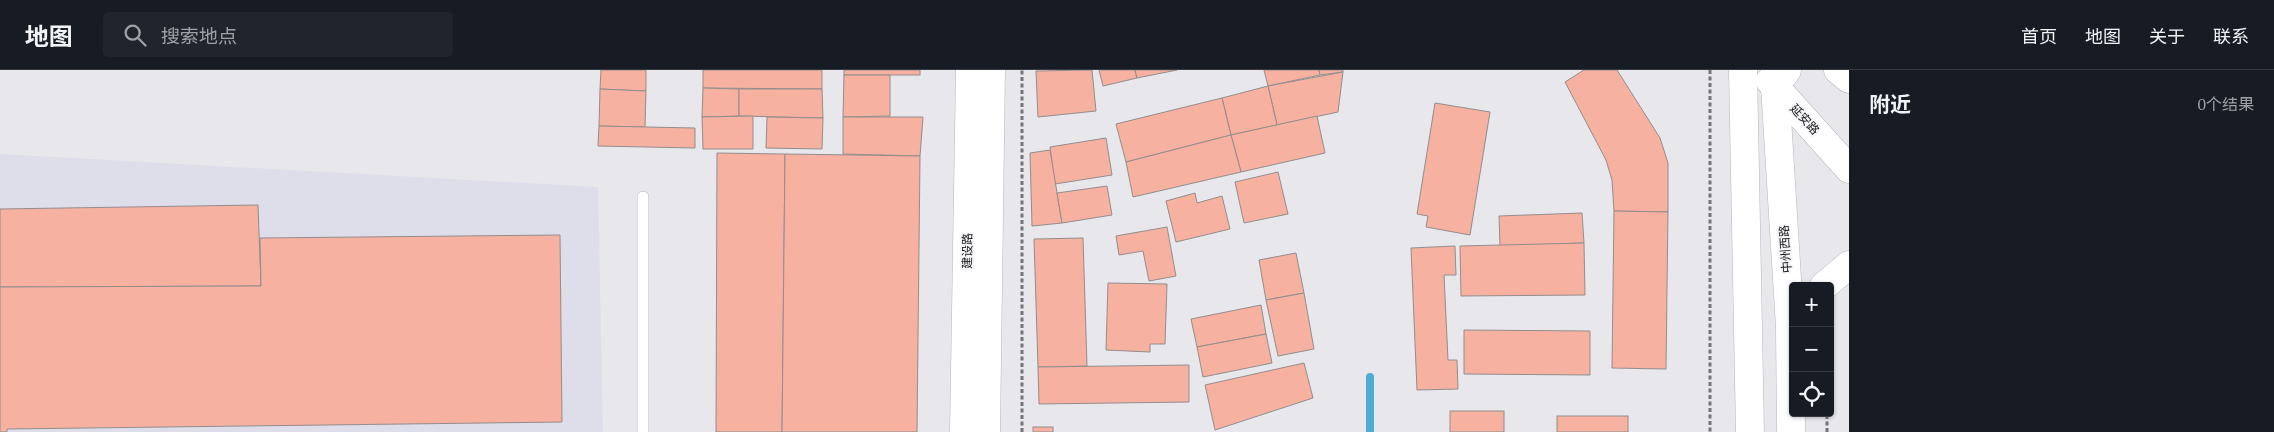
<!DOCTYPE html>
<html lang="zh">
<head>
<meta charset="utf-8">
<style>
  :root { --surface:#171b24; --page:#20242c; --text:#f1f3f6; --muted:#9ea1a6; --line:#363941 }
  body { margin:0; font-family:"PT Serif","Noto Sans SC",serif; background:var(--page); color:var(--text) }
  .controls { position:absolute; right:15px; bottom:15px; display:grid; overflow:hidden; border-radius:5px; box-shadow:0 1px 4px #0004 }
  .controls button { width:45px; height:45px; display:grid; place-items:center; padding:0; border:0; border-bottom:1px solid var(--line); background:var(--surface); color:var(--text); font:25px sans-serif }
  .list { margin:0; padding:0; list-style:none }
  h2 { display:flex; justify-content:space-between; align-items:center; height:65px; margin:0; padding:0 20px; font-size:21px }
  h2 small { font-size:16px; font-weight:400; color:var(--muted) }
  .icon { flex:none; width:28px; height:28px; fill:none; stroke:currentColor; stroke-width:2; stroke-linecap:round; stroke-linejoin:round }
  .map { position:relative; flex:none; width:1849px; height:362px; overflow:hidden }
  header { display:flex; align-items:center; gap:30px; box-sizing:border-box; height:70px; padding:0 25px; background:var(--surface); border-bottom:1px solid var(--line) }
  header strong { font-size:24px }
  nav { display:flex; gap:28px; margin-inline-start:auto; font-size:18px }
  .search { width:350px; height:45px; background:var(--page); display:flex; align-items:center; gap:12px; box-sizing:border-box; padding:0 18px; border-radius:5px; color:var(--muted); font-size:19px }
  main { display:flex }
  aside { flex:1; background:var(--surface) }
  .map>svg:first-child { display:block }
  .built { fill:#deddea }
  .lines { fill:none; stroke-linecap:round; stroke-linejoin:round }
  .stream { stroke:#4fadd5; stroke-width:8 }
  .building { fill:#f6b1a1; stroke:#938d8c }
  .service-casing { stroke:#b7b6bb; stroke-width:12 }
  .tertiary-casing { stroke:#b7b6bb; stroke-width:29 }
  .primary-casing { stroke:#b7b6bb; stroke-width:29 }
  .path { stroke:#757477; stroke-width:3; stroke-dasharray:4 2.5; stroke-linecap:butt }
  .service { stroke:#fff; stroke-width:11 }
  .tertiary { stroke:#fff; stroke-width:28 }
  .primary { stroke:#fff; stroke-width:28 }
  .labels { text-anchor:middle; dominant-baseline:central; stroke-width:4; stroke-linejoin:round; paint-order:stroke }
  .street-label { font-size:12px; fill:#151416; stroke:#f4f4f9 }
</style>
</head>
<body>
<header>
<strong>地图</strong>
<div class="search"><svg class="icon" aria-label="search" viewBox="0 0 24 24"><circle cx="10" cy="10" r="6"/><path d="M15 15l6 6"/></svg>搜索地点</div>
<nav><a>首页</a><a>地图</a><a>关于</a><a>联系</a></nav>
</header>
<main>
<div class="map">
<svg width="1849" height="362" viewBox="0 0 1849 362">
  <rect width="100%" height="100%" fill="#e7e7ec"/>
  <polygon class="built" points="0,84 598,117 603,362 0,362"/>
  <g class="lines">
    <polyline class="stream" points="1370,307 1370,362"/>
  </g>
  <g class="building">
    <polygon points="601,0 646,0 646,21 600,19"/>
    <polygon points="703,0 822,0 822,19 703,18"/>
    <rect x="844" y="0" width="76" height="5"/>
    <polygon points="1092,0 1096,41 1038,47 1036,1"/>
    <polygon points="1099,0 1135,0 1137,8 1103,16"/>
    <polygon points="1135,0 1177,0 1137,8"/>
    <polygon points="1264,0 1319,0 1320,5 1268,16"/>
    <polygon points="1319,0 1343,0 1343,2 1320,5"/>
    <polygon points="1584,0 1617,0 1660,68 1668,93 1668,142 1614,141 1612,110 1606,90 1565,12"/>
    <polygon points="1343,2 1338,42 1277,55 1268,16"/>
    <polygon points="844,5 890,5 890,46 843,47"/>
    <polygon points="1268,16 1277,55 1231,65 1222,28"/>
    <polygon points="703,18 739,19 739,46 702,47"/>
    <polygon points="600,19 646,21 645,57 599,56"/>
    <polygon points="739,19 822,19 823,48 739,46"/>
    <polygon points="1222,28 1231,65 1126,92 1116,54"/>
    <polygon points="1435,33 1490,42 1470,165 1426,157 1428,146 1417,144"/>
    <polygon points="753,46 753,79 703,79 702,47"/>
    <polygon points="1317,46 1325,83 1241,102 1231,65"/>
    <polygon points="767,47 823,48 822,79 766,78"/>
    <polygon points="843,47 923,47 920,86 843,84"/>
    <polygon points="599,56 695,58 695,78 598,76"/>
    <polygon points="1231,65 1241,102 1133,127 1126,92"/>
    <polygon points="1106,68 1112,105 1055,114 1050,77"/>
    <polygon points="1050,80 1062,153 1032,156 1030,83"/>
    <polygon points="717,83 785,84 782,362 716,362"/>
    <polygon points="785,84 920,86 917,362 782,362"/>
    <polygon points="1278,102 1288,144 1244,153 1235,112"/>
    <polygon points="1107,116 1112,145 1062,153 1057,123"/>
    <polygon points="1195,123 1197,133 1222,126 1230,159 1176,172 1166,131"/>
    <polygon points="258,135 261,216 0,217 0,139"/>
    <polygon points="1614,141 1668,142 1666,299 1612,298"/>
    <polygon points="1582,143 1584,173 1500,176 1499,146"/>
    <polygon points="1167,157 1176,206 1149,211 1143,181 1119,185 1116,166"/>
    <polygon points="560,165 562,352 7,359 7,362 0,362 0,217 261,216 260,168"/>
    <polygon points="1083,168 1087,296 1038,297 1034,169"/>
    <polygon points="1584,173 1585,225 1461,226 1460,176"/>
    <polygon points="1455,176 1456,205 1444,205 1448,290 1457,290 1458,319 1417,320 1411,178"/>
    <polygon points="1296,183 1304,223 1266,230 1259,190"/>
    <polygon points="1108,213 1167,214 1165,274 1150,274 1150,282 1106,280"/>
    <polygon points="1304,223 1314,279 1278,286 1266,230"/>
    <polygon points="1261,235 1266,264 1197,277 1191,249"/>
    <polygon points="1464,260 1590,261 1590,305 1464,304"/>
    <polygon points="1266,264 1272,293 1203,307 1197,277"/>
    <polygon points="1304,293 1313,328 1215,360 1205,315"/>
    <polygon points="1189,295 1189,332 1039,334 1038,297"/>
    <rect x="1450" y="341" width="54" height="21"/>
    <rect x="1557" y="346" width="71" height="16"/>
    <rect x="1033" y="357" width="20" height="5"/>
  </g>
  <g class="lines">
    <defs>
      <polyline id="service" points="643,362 643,127"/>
      <g id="tertiary">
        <polyline points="964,362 970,0"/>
        <polyline points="986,362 991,0"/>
      </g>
      <g id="primary">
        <polyline points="1743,0 1750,362"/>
        <polyline points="1787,0 1775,16 1790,257 1791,362"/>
        <polyline points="1838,0 1849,9"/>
        <polyline points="1770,11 1849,99"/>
        <polyline points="1824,216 1849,195"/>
      </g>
    </defs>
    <use href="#service" class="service-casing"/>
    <use href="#tertiary" class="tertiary-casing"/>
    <use href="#primary" class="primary-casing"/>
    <g class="path">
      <polyline points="1710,0 1710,362"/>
      <polyline points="1022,362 1022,0"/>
      <polyline points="1827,362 1827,343"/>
    </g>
    <use href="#service" class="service"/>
    <use href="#tertiary" class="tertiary"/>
    <use href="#primary" class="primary"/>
  </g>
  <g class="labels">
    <g class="street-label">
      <text transform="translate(1805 49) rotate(48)">延安路</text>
      <text transform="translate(1785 179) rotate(-94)">中州西路</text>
      <text transform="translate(967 181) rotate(-89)">建设路</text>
    </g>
  </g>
</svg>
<div class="controls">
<button>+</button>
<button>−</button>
<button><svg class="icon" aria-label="locate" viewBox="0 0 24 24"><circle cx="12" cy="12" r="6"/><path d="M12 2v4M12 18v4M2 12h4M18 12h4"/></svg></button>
</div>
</div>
<aside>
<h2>附近<small>0个结果</small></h2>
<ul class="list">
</ul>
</aside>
</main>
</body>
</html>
